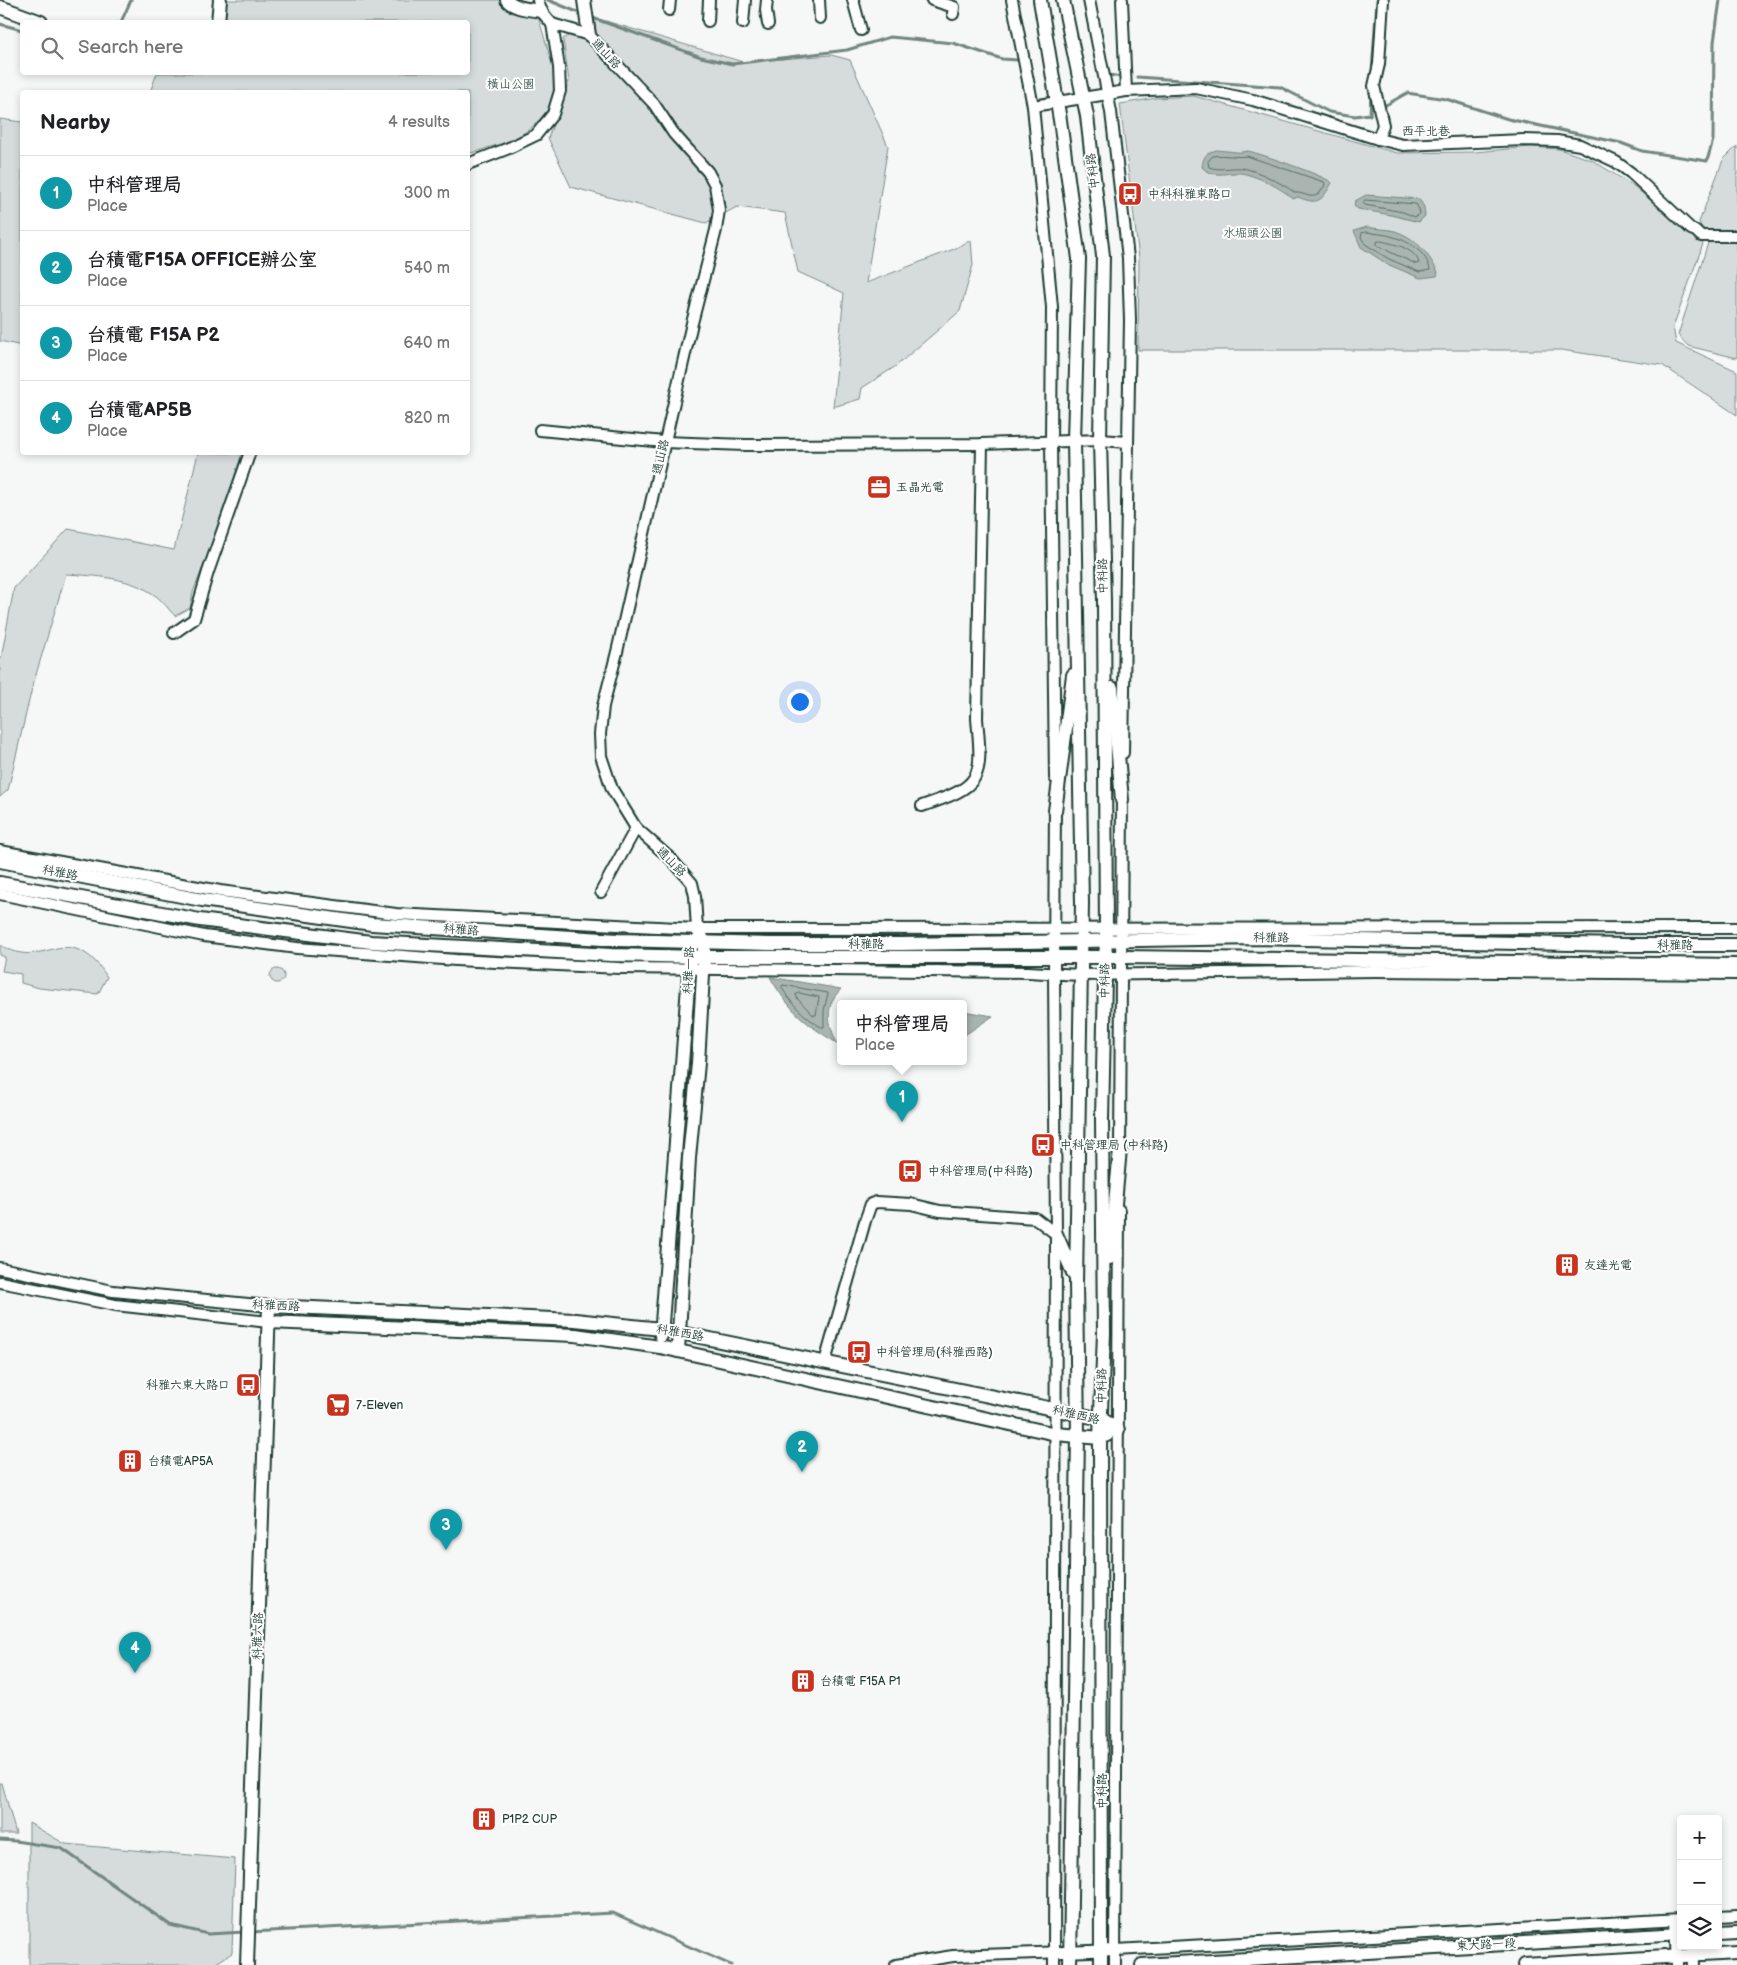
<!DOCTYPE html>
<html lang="en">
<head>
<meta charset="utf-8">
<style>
  :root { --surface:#fff; --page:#f6f6f6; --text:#202124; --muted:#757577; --line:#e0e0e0; --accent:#1a73e8 }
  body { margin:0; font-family:"Balsamiq Sans","LXGW WenKai TC",sans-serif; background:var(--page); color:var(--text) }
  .controls { position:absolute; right:15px; bottom:15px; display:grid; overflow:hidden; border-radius:5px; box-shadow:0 2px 8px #0003 }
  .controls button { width:45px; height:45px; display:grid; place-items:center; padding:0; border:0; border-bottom:1px solid var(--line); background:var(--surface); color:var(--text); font:25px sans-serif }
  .you { position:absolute; left:799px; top:701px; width:18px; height:18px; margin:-12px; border:4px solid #fff; border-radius:50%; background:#1a73e8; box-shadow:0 0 0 8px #1a73e833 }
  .badge { display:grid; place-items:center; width:32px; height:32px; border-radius:50%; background:var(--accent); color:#fff; font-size:16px; font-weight:700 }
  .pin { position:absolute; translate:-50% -41px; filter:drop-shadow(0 1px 2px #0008) }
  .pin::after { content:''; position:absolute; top:26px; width:18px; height:15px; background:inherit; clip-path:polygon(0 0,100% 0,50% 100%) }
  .popup { position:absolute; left:837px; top:1000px; width:130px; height:65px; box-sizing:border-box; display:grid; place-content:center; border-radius:5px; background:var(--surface); filter:drop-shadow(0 1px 4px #0005); font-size:16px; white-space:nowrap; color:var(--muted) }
  .popup b { font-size:19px; color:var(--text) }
  .popup::after { content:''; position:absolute; left:50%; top:100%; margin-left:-10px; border:10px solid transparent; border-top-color:var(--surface) }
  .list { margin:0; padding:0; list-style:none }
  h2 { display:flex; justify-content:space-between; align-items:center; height:65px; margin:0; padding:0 20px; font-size:21px }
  h2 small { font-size:16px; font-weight:400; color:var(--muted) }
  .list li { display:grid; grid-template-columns:32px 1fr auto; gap:15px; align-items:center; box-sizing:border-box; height:75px; padding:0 20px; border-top:1px solid var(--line) }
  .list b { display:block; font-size:19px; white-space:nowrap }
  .list p { margin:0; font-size:16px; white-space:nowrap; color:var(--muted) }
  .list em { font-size:16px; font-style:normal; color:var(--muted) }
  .icon { flex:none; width:28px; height:28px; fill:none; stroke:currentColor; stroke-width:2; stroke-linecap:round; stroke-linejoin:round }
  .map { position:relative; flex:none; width:1737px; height:1965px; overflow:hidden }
  .search { position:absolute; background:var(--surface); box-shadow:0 2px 8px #0003; left:20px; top:20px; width:450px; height:55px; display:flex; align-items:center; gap:12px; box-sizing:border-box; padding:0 18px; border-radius:5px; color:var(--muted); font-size:19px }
  .panel { position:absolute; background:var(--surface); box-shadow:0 2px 8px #0003; left:20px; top:90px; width:450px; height:365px; border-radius:5px }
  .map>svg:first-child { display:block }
  .green { fill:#d6dcdb; stroke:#7a8c88 }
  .water { fill:#aab5b1; stroke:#72857f }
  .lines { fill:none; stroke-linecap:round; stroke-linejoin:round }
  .shore { stroke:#576d66; stroke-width:1 }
  .stream { stroke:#72857f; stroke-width:3 }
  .minor-casing { stroke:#1f3d34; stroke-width:14 }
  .tertiary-casing { stroke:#1f3d34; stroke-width:16 }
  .minor { stroke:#fff; stroke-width:10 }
  .tertiary { stroke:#fff; stroke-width:12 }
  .labels { text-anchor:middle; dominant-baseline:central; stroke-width:4; stroke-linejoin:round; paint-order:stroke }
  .street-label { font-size:12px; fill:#1f3d34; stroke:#fff }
  .park-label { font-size:12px; fill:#445d55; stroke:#fff }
  .poi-label { font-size:12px; fill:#1f3d34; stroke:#fff; text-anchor:start }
</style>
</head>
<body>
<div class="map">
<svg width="1737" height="1965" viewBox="0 0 1737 1965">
  <rect width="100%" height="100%" fill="#f6f7f7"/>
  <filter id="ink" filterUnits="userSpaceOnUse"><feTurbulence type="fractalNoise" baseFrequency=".02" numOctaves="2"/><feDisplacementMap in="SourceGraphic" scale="10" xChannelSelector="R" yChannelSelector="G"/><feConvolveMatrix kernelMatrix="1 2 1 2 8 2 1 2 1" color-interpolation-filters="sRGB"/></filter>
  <g filter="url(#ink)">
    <g class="green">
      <path d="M227,0H502L538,16L560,91C540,122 530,135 494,146C485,148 476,153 468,153V92H150L157,73L468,72V22H223Z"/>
      <polygon points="599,19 743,62 831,55 850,60 888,146 866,283 954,249 971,240 973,265 960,311 896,366 862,388 860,399 833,407 844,293 798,272 785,213 737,207 706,223 571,187 548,138 569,81 563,39"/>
      <polygon points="1194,96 1397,153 1475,152 1531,147 1559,149 1592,160 1635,187 1703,244 1673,327 1676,343 1737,371 1737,415 1662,365 1561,350 1138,350 1139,258 1120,104 1156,98"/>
      <polygon points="0,119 22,122 22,346 0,341"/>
      <polygon points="1737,146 1737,358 1688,346 1678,335 1708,243 1699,222 1723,160"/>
      <path d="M198,453H242L217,532L193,592L190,608L175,616C169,610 163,601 156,596C130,577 97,576 66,574L32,688L8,790L0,797V664L14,588L68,529L174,550Z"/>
      <path d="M0,945C11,951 22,955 34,953C42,952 49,950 57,948C81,944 96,959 107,977L98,994L39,988L21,983V974L2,971L5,957L0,955Z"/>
      <circle cx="277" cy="976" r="7"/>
      <polygon points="0,1783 2,1783 16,1834 0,1834"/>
      <polygon points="29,1823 65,1844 235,1859 232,1953 213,1965 29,1965"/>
    </g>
    <g class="water">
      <path d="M1217,150C1224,151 1230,151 1236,152C1240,153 1244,151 1248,151C1259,153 1328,177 1332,183C1322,200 1319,206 1298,197L1293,199C1284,189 1253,174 1240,173C1227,172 1213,179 1202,167C1203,157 1206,152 1217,150Z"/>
      <polygon points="1366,195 1419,199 1424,207 1425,216 1419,222 1391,215 1358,209 1354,206 1355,201"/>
      <path d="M1367,227C1376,229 1387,229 1395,231C1417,238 1428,254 1438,272L1437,276L1420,278L1387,264L1361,247L1354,231Z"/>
      <path d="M770,977L841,989C824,1006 828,1023 837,1043C805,1024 789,1010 770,977Z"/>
      <polygon points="963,1011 993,1016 963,1036"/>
    </g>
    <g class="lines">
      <g class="shore">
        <path d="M1213,156C1225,154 1236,158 1247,156L1318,180L1324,182L1325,185L1319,194C1310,200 1304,192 1295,193C1284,184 1255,169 1241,168C1230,167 1220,171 1209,167L1208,162Z"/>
        <polygon points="1365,200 1416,204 1419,209 1420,214 1415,217 1403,212 1365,205 1363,203"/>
        <path d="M1367,232C1376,234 1386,234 1394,237C1409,241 1428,254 1430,270L1419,272L1389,259L1365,244L1361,237L1362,233Z"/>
        <path d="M1380,241C1392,243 1415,248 1419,263L1416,264L1392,253L1377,245V242Z"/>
        <path d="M783,985L828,993L824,1011V1027H821C806,1018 791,1004 782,988Z"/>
        <polygon points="799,993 819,997 816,1015 813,1015 797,998 796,995"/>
      </g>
      <g class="stream">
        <polyline points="548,0 582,14"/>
        <polyline points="590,17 701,57 732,64 847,50 890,37 953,43 1002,59 1017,60"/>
        <polyline points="121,22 131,0"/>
        <polyline points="0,24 22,30"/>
        <polyline points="1372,72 1377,0"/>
        <polyline points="1109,75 1121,77"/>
        <polyline points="1137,77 1280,87 1329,112 1355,116 1370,114"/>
        <polyline points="1384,106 1407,93 1446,99 1508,119 1621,143 1642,151 1707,161 1713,140 1714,42 1720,0"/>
        <polyline points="1370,115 1371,93"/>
        <polyline points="0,1840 15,1841 61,1848 170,1925 208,1934 245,1932"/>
        <polyline points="251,1932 613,1913 731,1965"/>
      </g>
      <defs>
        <g id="minor">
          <polyline points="538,0 541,11 552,24 589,35 654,104 674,134 708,172 715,185 719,210 716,230 692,323 617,652 603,706 600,734 601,756 612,789 636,828 672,860 692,883 695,896 697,929"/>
          <polyline points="767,0 766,10 768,24"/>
          <polyline points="819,0 820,18"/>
          <polyline points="853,0 861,30"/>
          <polyline points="932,0 954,7 953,14"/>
          <polyline points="1012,0 1033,106 1052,307 1051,442 1055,778"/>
          <polyline points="1089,0 1111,112 1128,258 1130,320 1123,753"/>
          <polyline points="1122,0 1126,91"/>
          <polyline points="669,10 670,0"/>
          <polyline points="708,21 709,0"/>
          <polyline points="743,23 745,0"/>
          <polyline points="1033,106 1126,91 1196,88 1253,100 1378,139 1403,145 1524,140 1557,141 1580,145 1616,162 1631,173 1691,229 1696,231 1701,236 1737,236"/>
          <polyline points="1378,139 1383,125 1374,86 1379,64 1383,0"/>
          <polyline points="468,164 509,148 536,135 553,114 560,91 559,67 552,24"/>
          <polyline points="540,430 664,442 745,445 982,444 1100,440 1128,442"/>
          <polyline points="174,633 194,619 208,572 250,452"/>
          <path d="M922,806C982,786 983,780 977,719L982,444"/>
          <polyline points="0,851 220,891 396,914 697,929 1737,928"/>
          <polyline points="601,892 636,828"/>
          <polyline points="0,894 204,936 297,948 456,960 619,968 1028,972 1080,975 1375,971 1737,974"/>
          <polyline points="1120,1156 1122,793"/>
          <polyline points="0,1268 113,1291 269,1306"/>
          <polyline points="0,1282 115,1305 269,1322"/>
          <polyline points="825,1362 865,1221 871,1204 877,1202 911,1204 940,1211 1035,1218 1056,1234"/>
          <polyline points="1718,1917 1737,1916"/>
          <polyline points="1675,1920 1677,1965"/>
          <polyline points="1692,1946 1693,1965"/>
          <polyline points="896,1965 953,1956 1116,1950 1681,1919"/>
          <polyline points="1054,1965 1056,1234 1054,974 1055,805"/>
          <polyline points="1115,1965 1119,1210"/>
        </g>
        <g id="tertiary">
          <path d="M507,0C515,9 530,9 541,11"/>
          <polyline points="584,0 589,35"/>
          <polyline points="1040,0 1060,120 1079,259 1074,441 1082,903 1076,1282 1078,1436 1070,1965"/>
          <polyline points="1063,0 1087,116 1103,256 1100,440 1104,601 1106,929 1102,1120 1104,1333 1100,1438 1101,1965"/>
          <polyline points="0,7 41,22"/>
          <polyline points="218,22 220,0"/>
          <polyline points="1112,688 1122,800"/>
          <polyline points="1055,811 1073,675"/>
          <polyline points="0,861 202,900 372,924 618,940 770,944 901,944 1257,938 1625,945 1737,945"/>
          <polyline points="0,883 200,920 371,942 611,955 704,957 1122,957 1737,965"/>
          <polyline points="1056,1234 1074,1275"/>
          <polyline points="1110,1258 1120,1149"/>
          <polyline points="269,1322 575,1335 660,1347 1056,1434 1100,1438 1107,1435"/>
          <polyline points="661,1336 691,947"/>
          <polyline points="678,1351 689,1158 698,1063 704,957 704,941 697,929"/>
          <polyline points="1718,1933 1737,1932"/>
          <polyline points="247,1965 269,1306 575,1320 661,1329 1102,1419 1118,1430"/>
          <polyline points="1142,1965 1681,1934"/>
          <polyline points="1524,1965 1737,1953"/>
        </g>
      </defs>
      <use href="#minor" class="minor-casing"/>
      <use href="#tertiary" class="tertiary-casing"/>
      <use href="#minor" class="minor"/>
      <use href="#tertiary" class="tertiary"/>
    </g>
  </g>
  <defs>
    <symbol id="bus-square" viewBox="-11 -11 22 22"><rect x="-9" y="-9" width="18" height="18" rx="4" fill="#c8321e" stroke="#fff"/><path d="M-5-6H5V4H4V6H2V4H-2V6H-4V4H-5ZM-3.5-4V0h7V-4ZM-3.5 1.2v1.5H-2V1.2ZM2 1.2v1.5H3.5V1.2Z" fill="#fff"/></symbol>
    <symbol id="office-square" viewBox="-11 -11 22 22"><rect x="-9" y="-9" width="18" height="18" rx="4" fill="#c8321e" stroke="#fff"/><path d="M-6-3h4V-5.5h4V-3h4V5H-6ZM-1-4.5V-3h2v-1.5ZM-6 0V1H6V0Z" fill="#fff"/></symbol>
    <symbol id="building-square" viewBox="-11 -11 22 22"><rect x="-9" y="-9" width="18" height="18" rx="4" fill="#c8321e" stroke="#fff"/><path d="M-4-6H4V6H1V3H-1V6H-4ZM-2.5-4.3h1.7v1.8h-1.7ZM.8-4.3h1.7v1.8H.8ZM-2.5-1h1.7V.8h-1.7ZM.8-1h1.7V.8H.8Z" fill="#fff"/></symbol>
    <symbol id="supermarket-square" viewBox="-11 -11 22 22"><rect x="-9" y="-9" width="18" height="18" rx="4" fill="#c8321e" stroke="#fff"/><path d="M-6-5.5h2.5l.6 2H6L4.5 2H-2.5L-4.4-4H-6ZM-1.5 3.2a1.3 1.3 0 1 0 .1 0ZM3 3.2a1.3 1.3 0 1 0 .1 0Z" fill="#fff"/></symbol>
  </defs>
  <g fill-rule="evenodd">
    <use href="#bus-square" x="1116" y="180" width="28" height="28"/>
    <use href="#office-square" x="865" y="473" width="28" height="28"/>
    <use href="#bus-square" x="1029" y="1131" width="28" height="28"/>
    <use href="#bus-square" x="896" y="1157" width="28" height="28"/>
    <use href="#building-square" x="1553" y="1251" width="28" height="28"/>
    <use href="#bus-square" x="845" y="1338" width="28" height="28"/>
    <use href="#bus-square" x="234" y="1371" width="28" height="28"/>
    <use href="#supermarket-square" x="324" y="1391" width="28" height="28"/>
    <use href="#building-square" x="116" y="1447" width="28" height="28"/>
    <use href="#building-square" x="789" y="1667" width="28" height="28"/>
    <use href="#building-square" x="470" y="1805" width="28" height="28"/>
  </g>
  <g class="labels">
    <g class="street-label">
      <text transform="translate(606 54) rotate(47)">通山路</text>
      <text x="1426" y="131">西平北巷</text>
      <text transform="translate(1093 171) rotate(-97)">中科路</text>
      <text transform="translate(661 457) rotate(-77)">通山路</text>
      <text transform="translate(1103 576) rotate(-91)">中科路</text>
      <text transform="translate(671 862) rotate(46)">通山路</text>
      <text transform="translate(60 873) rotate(11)">科雅路</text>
      <text transform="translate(461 930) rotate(4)">科雅路</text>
      <text transform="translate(1271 938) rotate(1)">科雅路</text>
      <text x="866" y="944">科雅路</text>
      <text x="1675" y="945">科雅路</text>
      <text transform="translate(689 970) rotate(-87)">科雅一路</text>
      <text transform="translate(1105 981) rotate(-89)">中科路</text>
      <text transform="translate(276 1306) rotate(3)">科雅西路</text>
      <text transform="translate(680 1333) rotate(10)">科雅西路</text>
      <text transform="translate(1102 1386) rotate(-89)">中科路</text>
      <text transform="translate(1076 1415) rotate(13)">科雅西路</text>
      <text transform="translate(258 1636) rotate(-88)">科雅六路</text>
      <text transform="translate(1102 1791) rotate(-90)">中科路</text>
      <text transform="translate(1486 1945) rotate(-3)">東大路一段</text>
    </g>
    <g class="park-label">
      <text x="511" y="84">橫山公園</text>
      <text x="1253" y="233">水堀頭公園</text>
    </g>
    <g class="poi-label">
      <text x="1148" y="194">中科科雅東路口</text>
      <text x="896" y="487">玉晶光電</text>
      <text x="1060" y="1145">中科管理局 (中科路)</text>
      <text x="928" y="1171">中科管理局(中科路)</text>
      <text x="1584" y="1265">友達光電</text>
      <text x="876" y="1352">中科管理局(科雅西路)</text>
      <text x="230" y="1385" text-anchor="end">科雅六東大路口</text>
      <text x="356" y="1405">7-Eleven</text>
      <text x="148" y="1461">台積電AP5A</text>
      <text x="820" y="1681">台積電 F15A P1</text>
      <text x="502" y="1819">P1P2 CUP</text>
    </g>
  </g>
</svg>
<div class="controls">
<button>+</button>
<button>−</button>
<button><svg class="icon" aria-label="layers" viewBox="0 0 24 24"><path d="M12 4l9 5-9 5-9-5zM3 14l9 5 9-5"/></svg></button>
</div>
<div class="you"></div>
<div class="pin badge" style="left:902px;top:1122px;background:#0f9aa8">1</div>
<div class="popup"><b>中科管理局</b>Place</div>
<div class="pin badge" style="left:802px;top:1472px;background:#0f9aa8">2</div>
<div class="pin badge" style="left:446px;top:1550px;background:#0f9aa8">3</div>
<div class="pin badge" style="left:135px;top:1673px;background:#0f9aa8">4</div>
<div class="search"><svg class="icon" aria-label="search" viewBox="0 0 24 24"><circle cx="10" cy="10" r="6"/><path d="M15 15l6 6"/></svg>Search here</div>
<section class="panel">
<h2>Nearby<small>4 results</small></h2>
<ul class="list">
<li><span class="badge" style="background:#0f9aa8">1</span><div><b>中科管理局</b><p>Place</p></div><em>300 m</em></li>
<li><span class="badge" style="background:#0f9aa8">2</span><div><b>台積電F15A OFFICE辦公室</b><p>Place</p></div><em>540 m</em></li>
<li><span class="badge" style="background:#0f9aa8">3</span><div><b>台積電 F15A P2</b><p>Place</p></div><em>640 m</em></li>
<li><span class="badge" style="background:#0f9aa8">4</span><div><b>台積電AP5B</b><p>Place</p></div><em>820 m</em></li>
</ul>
</section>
</div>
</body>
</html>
